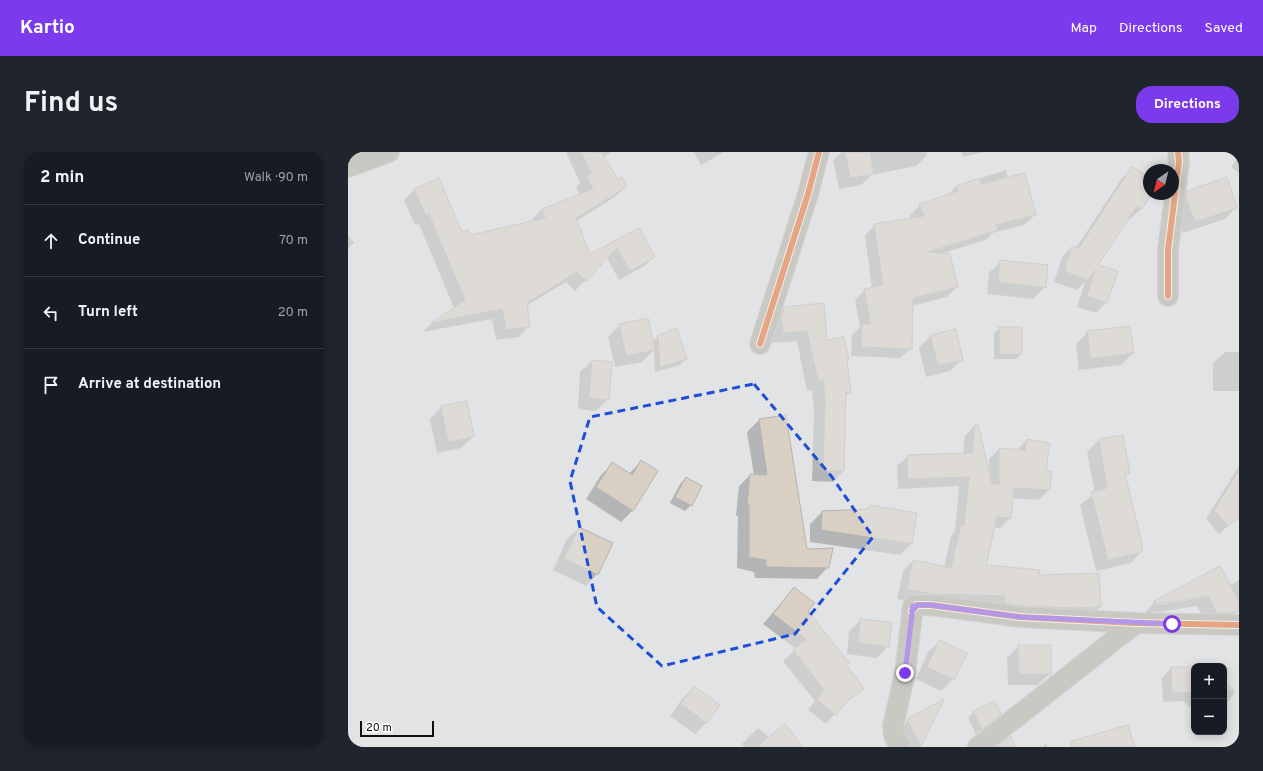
<!DOCTYPE html>
<html lang="en">
<head>
<meta charset="utf-8">
<style>
  :root { --surface:#171b24; --page:#20242c; --text:#f1f3f6; --muted:#9ea1a6; --line:#363941; --accent:#7c3aed }
  body { margin:0; font-family:Overpass,sans-serif; background:var(--page); color:var(--text) }
  .controls { position:absolute; right:12px; bottom:12px; display:grid; overflow:hidden; border-radius:8px; box-shadow:0 2px 10px #0003 }
  .controls button { width:36px; height:36px; display:grid; place-items:center; padding:0; border:0; border-bottom:1px solid var(--line); background:var(--surface); color:var(--text); font:20px sans-serif }
  .compass { position:absolute; left:795px; top:12px; width:36px; height:36px; border-radius:50%; background:var(--surface); box-shadow:0 2px 10px #0003; rotate:215deg }
  .scale { position:absolute; left:12px; bottom:10px; width:74px; box-sizing:border-box; padding-left:4px; border:2px solid #0e0f0f; border-top:0; font-size:11px; line-height:14px; white-space:nowrap; color:#0e0f0f; -webkit-text-stroke:3px #fff; paint-order:stroke }
  .stop { position:absolute; width:12px; height:12px; margin:-9px; border:3px solid #7c3aed; border-radius:50%; background:#fff }
  .stop.end { background:#7c3aed; border-color:#fff; box-shadow:0 1px 4px #0008 }
  .list { margin:0; padding:0; list-style:none }
  h2 { display:flex; justify-content:space-between; align-items:center; height:52px; margin:0; padding:0 16px; font-size:17px }
  h2 small { font-size:13px; font-weight:400; color:var(--muted) }
  .list li { display:grid; grid-template-columns:26px 1fr auto; gap:12px; align-items:center; box-sizing:border-box; height:72px; padding:0 16px; border-top:1px solid var(--line) }
  .list b { display:block; font-size:15px; white-space:nowrap }
  .list em { font-size:13px; font-style:normal; color:var(--muted) }
  .icon { flex:none; width:22px; height:22px; fill:none; stroke:currentColor; stroke-width:2; stroke-linecap:round; stroke-linejoin:round }
  .map { position:relative; flex:none; width:891px; height:595px; overflow:hidden; border-radius:16px }
  header { display:flex; align-items:center; gap:24px; box-sizing:border-box; height:56px; padding:0 20px; background:var(--accent); color:#fff }
  header strong { font-size:19px }
  nav { display:flex; gap:22px; margin-inline-start:auto; font-size:14px }
  .intro { display:flex; align-items:center; justify-content:space-between; box-sizing:border-box; height:96px; padding:0 24px }
  h1 { margin:0; font-size:28px }
  .button { padding:10px 18px; border-radius:16px; background:var(--accent); color:#fff; font-size:14px; font-weight:700 }
  main { display:flex; gap:24px; padding:0 24px }
  aside { flex:1; background:var(--surface); border-radius:16px; box-shadow:0 2px 10px #0003 }
  .map>svg:first-child { display:block }
  .shadow { fill:#0003; fill-rule:evenodd }
  .building { fill:#d9cfc3; stroke:#b4b4b4 }
  .lines { fill:none; stroke-linecap:round; stroke-linejoin:round }
  .street-casing { stroke:#c0c1c2; stroke-width:22 }
  .street { stroke:#aaa799; stroke-width:20 }
  .cycleway-casing { stroke:#fff; stroke-width:8 }
  .cycleway { stroke:#e8590c; stroke-width:6 }
  .route { stroke:#7c3aed; stroke-width:5 }
  .marked { fill:none; stroke:#1d4ed8; stroke-width:3; stroke-dasharray:8 5; stroke-linejoin:round }
</style>
</head>
<body>
<header>
<strong>Kartio</strong>
<nav><a>Map</a><a>Directions</a><a>Saved</a></nav>
</header>
<div class="intro"><h1>Find us</h1><a class="button">Directions</a></div>
<main>
<aside>
<h2>2 min<small>Walk · 90 m</small></h2>
<ul class="list">
<li><svg class="icon" aria-label="ahead" viewBox="0 0 24 24"><path d="M12 20V5M6 11l6-6 6 6"/></svg><div><b>Continue</b></div><em>70 m</em></li>
<li><svg class="icon" aria-label="left" viewBox="0 0 24 24"><path d="M17 20v-9H6M10 6l-5 5 5 5"/></svg><div><b>Turn left</b></div><em>20 m</em></li>
<li><svg class="icon" aria-label="arrive" viewBox="0 0 24 24"><path d="M6 21V4h12l-3 4 3 4H6"/></svg><div><b>Arrive at destination</b></div></li>
</ul>
</aside>
<div class="map">
<svg width="891" height="595" viewBox="0 0 891 595">
  <rect width="100%" height="100%" fill="#e2e3e4"/>
  <g class="shadow">
    <polygon points="0,0 21,0 0,5"/>
    <polygon points="218,0 263,0 255,6 269,28 278,34 267,45 228,69 242,103 290,77 306,105 295,115 271,128 259,106 227,139 218,130 178,154 181,174 171,185 148,188 144,167 75,180 83,172 106,156 71,72 67,73 56,48 67,37 114,81 121,84 185,70 184,68 194,57 232,43 228,35 232,31"/>
    <polygon points="346,0 376,0 353,13"/>
    <polygon points="494,0 579,0 579,3 568,14 523,23 513,33 491,37 485,8"/>
    <polygon points="613,0 637,0 615,5"/>
    <polygon points="891,3 891,21 883,15"/>
    <polygon points="785,15 801,26 801,42 802,42 793,57 782,67 780,66 749,114 758,150 748,161 729,155 737,130 729,138 706,130 714,105 724,95 728,96 774,26"/>
    <polygon points="658,18 660,27 687,63 676,73 644,81 638,88 592,102 609,135 599,145 564,154 563,196 552,206 503,204 504,183 512,175 507,148 517,138 524,137 517,83 527,73 563,67 562,63 572,53 599,44 608,34"/>
    <polygon points="840,39 888,55 877,67 835,81 827,58 828,51"/>
    <polygon points="0,83 6,91 0,97"/>
    <polygon points="653,109 697,135 685,147 639,142 641,121"/>
    <polygon points="436,156 500,207 498,210 502,240 497,244 495,319 485,330 464,329 466,258 464,238 459,239 449,189 424,191 423,175 425,167"/>
    <polygon points="272,173 304,190 311,183 338,207 332,213 307,220 306,198 294,210 267,215 260,185"/>
    <polygon points="652,176 673,202 668,207 646,207 646,181"/>
    <polygon points="740,180 785,201 773,213 731,218 728,192"/>
    <polygon points="583,184 614,208 602,219 578,225 571,195"/>
    <polygon points="877,200 891,200 891,239 865,239 865,211"/>
    <polygon points="244,209 260,247 248,259 230,257 232,220"/>
    <polygon points="93,255 125,285 113,296 89,301 82,267"/>
    <polygon points="437,264 458,398 480,415 469,427 407,426 406,420 389,416 390,364 388,364 391,334 402,323 406,323 399,280 411,268"/>
    <polygon points="627,273 641,322 641,307 651,297 669,298 679,288 697,320 701,338 691,348 664,346 662,366 652,376 645,375 637,414 690,424 750,422 752,455 741,465 573,451 549,447 555,419 565,409 596,416 603,384 607,380 611,334 550,337 549,314 560,304 615,302 617,284"/>
    <polygon points="774,284 781,321 776,325 794,399 783,411 748,419 732,353 747,341 739,300 751,288"/>
    <polygon points="293,309 285,358 273,370 238,347 253,323 264,312 281,322"/>
    <polygon points="891,314 891,364 871,382 858,367"/>
    <polygon points="338,326 343,353 337,359 322,351 332,332"/>
    <polygon points="522,354 563,392 552,403 462,390 462,372 474,360 518,358"/>
    <polygon points="231,376 249,422 238,434 205,418 219,387"/>
    <path d="M891,428V458L882,467L858,472L849,454L796,462L806,450L881,434ZM864,442L865,444L809,453L812,450Z"/>
    <polygon points="446,436 458,459 514,537 494,554 478,572 460,558 467,549 435,509 448,497 415,472"/>
    <polygon points="513,468 540,494 529,506 499,502 501,479"/>
    <polygon points="592,489 605,527 593,539 568,527 580,500"/>
    <polygon points="671,494 702,521 690,533 660,533 659,506"/>
    <polygon points="823,516 846,516 846,558 835,549 815,550 814,526"/>
    <polygon points="876,531 887,540 876,554"/>
    <polygon points="346,535 359,570 347,582 322,564 334,547"/>
    <polygon points="646,550 652,562 628,582 620,566 625,560"/>
    <polygon points="560,568 573,594 572,595 556,595 548,580"/>
    <polygon points="410,576 421,585 454,595 397,595 394,592"/>
    <polygon points="698,591 700,595 695,595"/>
  </g>
  <g class="building">
    <polygon points="233,0 253,0 270,27 274,25 279,35 228,66 242,102 291,76 307,105 282,119 269,96 238,129 229,120 179,151 182,175 158,178 154,157 83,171 117,148 81,62 78,64 66,37 91,26 114,80 120,78 122,83 197,66 194,57 245,37 238,24 243,21"/>
    <polygon points="497,0 522,0 526,22 502,26"/>
    <polygon points="784,14 801,25 801,46 794,57 789,54 750,113 770,119 759,151 739,144 747,118 740,128 718,120 718,112 724,94 731,96"/>
    <polygon points="677,21 688,63 648,73 650,78 580,100 602,102 610,135 565,146 564,197 513,195 514,172 523,172 516,137 535,133 526,72 576,64 571,52 610,39 608,34 631,26 633,32"/>
    <polygon points="879,25 889,56 847,70 838,46 839,39"/>
    <polygon points="652,108 700,113 698,136 650,130"/>
    <polygon points="476,151 479,188 496,185 501,208 499,208 503,240 498,240 496,319 475,319 477,247 475,228 470,228 459,179 435,181 433,164 436,155"/>
    <polygon points="300,166 307,198 278,204 271,172"/>
    <polygon points="782,174 786,201 743,207 739,179"/>
    <rect x="651" y="175" width="23" height="27"/>
    <polygon points="329,176 339,207 312,215 310,183"/>
    <polygon points="608,177 615,208 590,214 582,183"/>
    <polygon points="244,208 264,210 261,248 241,246"/>
    <polygon points="119,249 126,285 100,290 93,254"/>
    <polygon points="438,263 459,397 485,396 481,416 418,415 418,408 401,405 401,353 399,353 402,322 419,323 411,267"/>
    <polygon points="627,272 630,272 644,332 651,332 651,296 677,298 679,287 702,291 698,319 704,319 702,338 666,336 663,366 649,365 638,413 692,418 691,423 751,421 753,455 728,456 673,454 656,451 657,444 584,442 559,437 565,408 603,416 613,373 616,374 621,325 560,327 559,303 624,301"/>
    <polygon points="775,283 782,321 777,322 794,391 794,400 760,408 743,340 759,336 751,287"/>
    <polygon points="293,308 310,319 285,359 248,335 264,310 284,323"/>
    <polygon points="891,318 891,365 880,374 866,358"/>
    <polygon points="338,325 354,334 344,354 327,345"/>
    <polygon points="522,353 569,361 564,392 473,378 474,359 521,357"/>
    <polygon points="231,375 265,391 250,423 216,406"/>
    <polygon points="872,414 891,450 891,458 885,461 869,461 860,444 807,452 806,449"/>
    <polygon points="446,435 467,451 460,459 501,511 499,513 516,537 500,548 488,563 469,548 476,538 445,498 458,487 425,462"/>
    <polygon points="512,467 544,470 541,495 510,491"/>
    <polygon points="591,488 619,501 606,528 579,515"/>
    <polygon points="670,493 703,493 703,522 671,522"/>
    <polygon points="823,515 846,515 846,541 824,541"/>
    <polygon points="876,530 887,539 876,539"/>
    <polygon points="346,534 372,553 359,571 333,552"/>
    <polygon points="596,547 573,595 559,567"/>
    <polygon points="647,549 653,562 634,578 625,559"/>
    <polygon points="437,572 455,595 408,595"/>
    <polygon points="780,573 787,595 723,595 723,589"/>
    <polygon points="663,584 668,595 649,595"/>
  </g>
  <g class="lines">
    <defs>
      <g id="street">
        <polyline points="0,15 41,0"/>
        <polyline points="820,144 820,98 831,10 830,0"/>
        <polyline points="412,192 460,42 471,0"/>
        <polyline points="564,459 569,453 582,453 672,465 788,471 891,473"/>
        <polyline points="553,595 546,584 545,574 557,521 565,454 564,459"/>
        <polyline points="630,595 788,471"/>
      </g>
    </defs>
    <use href="#street" class="street-casing"/>
    <use href="#street" class="street"/>
    <defs>
      <g id="cycleway">
        <polyline points="820,144 820,98 831,10 830,0"/>
        <polyline points="412,192 460,42 471,0"/>
        <polyline points="564,459 569,453 582,453 672,465 788,471 891,473"/>
      </g>
    </defs>
    <use href="#cycleway" class="cycleway-casing"/>
    <use href="#cycleway" class="cycleway"/>
  </g>
  <g class="lines">
    <polyline class="route" points="557,521 565,454 564,459 569,453 582,453 672,465 824,472"/>
  </g>
  <path d="M0 0H891V595H0ZM406,232L484,325L525,385L447,482L314,514L249,455L222,329L242,265Z" fill="#e2e3e4" fill-opacity=".55" fill-rule="evenodd"/>
  <path class="marked" d="M406,232L484,325L525,385L447,482L314,514L249,455L222,329L242,265Z"/>
</svg>
<div class="controls">
<button>+</button>
<button>−</button>
</div>
<svg class="compass" viewBox="-18 -18 36 36"><path d="M0-13l5 13h-10z" fill="#e53935"/><path d="M0 13l5-13h-10z" fill="#9ea1a6"/></svg>
<div class="scale">20 m</div>
<div class="stop" style="left:824px;top:472px"></div>
<div class="stop end" style="left:557px;top:521px"></div>
</div>
</main>
</body>
</html>
